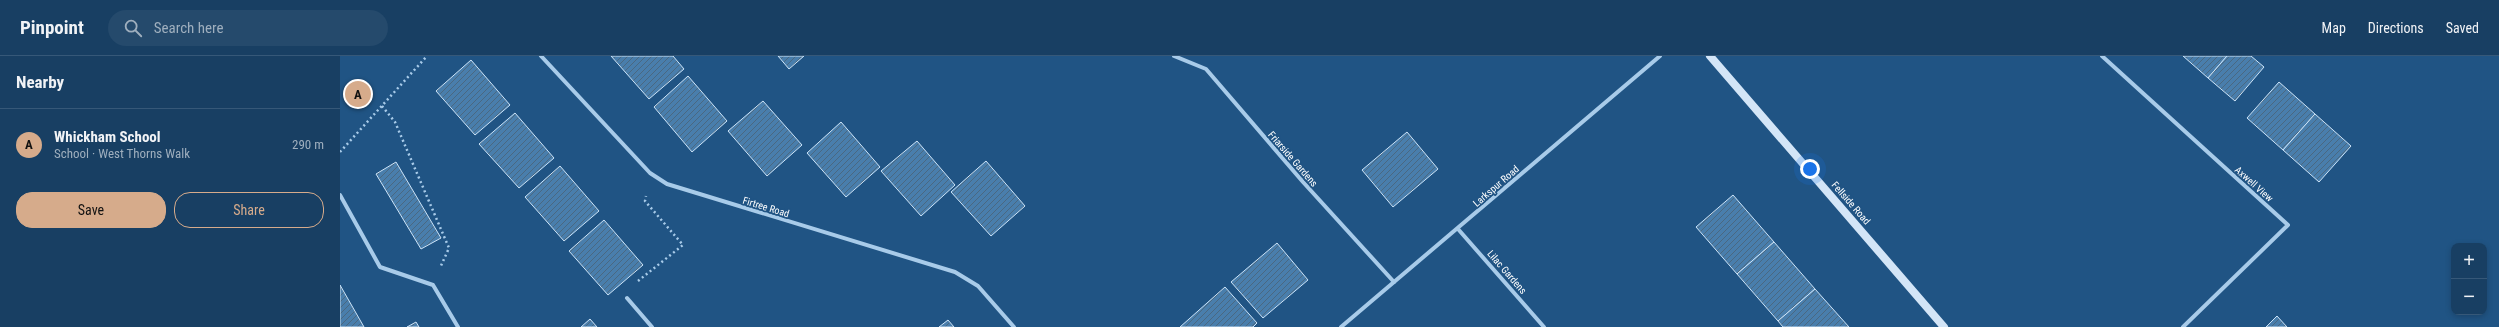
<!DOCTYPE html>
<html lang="en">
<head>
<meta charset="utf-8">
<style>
  :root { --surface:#183f63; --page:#254a6c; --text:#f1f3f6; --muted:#9fafbe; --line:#365878; --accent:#d6ab8b }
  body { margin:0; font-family:"Roboto Condensed",sans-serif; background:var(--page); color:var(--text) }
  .controls { position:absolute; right:12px; bottom:12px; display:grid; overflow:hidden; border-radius:8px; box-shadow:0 2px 6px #0003 }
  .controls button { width:36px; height:36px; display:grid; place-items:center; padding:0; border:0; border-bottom:1px solid var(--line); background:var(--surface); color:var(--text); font:20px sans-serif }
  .you { position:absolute; left:1470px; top:113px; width:14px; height:14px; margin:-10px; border:3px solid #fff; border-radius:50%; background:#1a73e8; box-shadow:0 0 0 6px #1a73e833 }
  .badge { display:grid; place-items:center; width:26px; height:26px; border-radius:50%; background:var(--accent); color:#111; font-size:13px; font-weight:700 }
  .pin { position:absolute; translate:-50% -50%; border:2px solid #fff; box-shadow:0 1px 4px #0006 }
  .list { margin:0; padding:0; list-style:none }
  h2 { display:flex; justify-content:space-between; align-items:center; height:52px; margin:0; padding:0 16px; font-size:17px }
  h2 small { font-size:13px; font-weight:400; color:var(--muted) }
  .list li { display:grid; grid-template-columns:26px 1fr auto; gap:12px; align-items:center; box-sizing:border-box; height:72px; padding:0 16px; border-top:1px solid var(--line) }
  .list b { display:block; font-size:15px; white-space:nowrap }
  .list p { margin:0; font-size:13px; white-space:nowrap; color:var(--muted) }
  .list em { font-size:13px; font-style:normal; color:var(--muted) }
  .actions { display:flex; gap:8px; padding:12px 16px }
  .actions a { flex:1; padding:9px 0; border:1px solid var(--accent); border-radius:16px; text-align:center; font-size:14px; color:var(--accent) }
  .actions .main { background:var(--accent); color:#111 }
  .icon { flex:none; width:22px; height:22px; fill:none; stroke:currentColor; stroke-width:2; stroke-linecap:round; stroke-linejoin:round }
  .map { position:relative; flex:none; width:2159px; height:271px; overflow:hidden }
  header { display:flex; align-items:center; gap:24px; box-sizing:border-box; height:56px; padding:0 20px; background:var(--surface); border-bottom:1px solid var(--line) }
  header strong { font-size:19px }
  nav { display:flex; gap:22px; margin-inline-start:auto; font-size:14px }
  .search { width:280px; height:36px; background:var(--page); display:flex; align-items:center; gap:10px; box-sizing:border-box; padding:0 14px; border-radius:22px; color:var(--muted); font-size:15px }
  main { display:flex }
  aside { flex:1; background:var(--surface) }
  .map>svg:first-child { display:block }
  .building { fill:url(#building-hatch); stroke:#cce3f7 }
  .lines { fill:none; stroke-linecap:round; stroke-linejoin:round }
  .path { stroke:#a8cbe9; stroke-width:2.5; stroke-dasharray:2 3; stroke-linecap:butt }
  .street { stroke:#a8cbe9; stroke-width:4 }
  .secondary { stroke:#d3e5f7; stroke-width:8 }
  .labels { text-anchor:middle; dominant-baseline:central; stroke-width:3.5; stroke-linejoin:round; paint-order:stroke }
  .street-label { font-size:10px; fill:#fff; stroke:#205484 }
</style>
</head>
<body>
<header>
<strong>Pinpoint</strong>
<div class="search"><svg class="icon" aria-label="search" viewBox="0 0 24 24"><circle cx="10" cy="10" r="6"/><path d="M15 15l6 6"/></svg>Search here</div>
<nav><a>Map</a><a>Directions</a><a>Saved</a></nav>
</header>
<main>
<aside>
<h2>Nearby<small></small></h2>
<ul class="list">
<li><span class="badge">A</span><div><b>Whickham School</b><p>School · West Thorns Walk</p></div><em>290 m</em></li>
</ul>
<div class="actions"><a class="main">Save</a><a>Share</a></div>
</aside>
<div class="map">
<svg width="2159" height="271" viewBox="0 0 2159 271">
  <defs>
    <pattern id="building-hatch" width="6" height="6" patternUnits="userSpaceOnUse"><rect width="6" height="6" fill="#497eac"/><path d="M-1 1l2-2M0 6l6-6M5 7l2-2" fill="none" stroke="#4a6881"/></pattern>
  </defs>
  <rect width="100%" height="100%" fill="#205484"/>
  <g class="building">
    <polygon points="271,0 333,0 344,13 309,43"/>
    <polygon points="438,0 464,0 449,13"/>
    <polygon points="1843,0 1887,0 1868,22"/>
    <polygon points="1887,0 1911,0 1924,11 1895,45 1868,22"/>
    <polygon points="131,4 170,49 135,79 96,35"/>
    <polygon points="348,20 387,65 352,96 314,51"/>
    <polygon points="1939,26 1975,58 1943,94 1907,62"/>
    <polygon points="423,45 462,89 427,120 388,75"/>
    <polygon points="175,57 214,102 179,132 139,88"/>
    <polygon points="1975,58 2011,90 1979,126 1943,94"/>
    <polygon points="501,66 540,111 506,141 467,97"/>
    <polygon points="1067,76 1098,113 1053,151 1022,114"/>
    <polygon points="577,85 615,129 581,160 541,115"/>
    <polygon points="646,105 685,150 651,180 611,136"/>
    <polygon points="56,106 101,182 81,193 36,118"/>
    <polygon points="220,110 259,155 224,185 185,141"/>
    <polygon points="1393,139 1434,186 1397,218 1356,171"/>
    <polygon points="264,164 303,209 268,239 229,195"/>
    <polygon points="1434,186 1475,233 1438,265 1397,218"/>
    <polygon points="937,187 968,224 923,262 891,226"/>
    <polygon points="0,229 24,271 0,271"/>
    <polygon points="885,231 917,267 913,271 840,271"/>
    <polygon points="1475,233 1509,271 1443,271 1438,265"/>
    <polygon points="1937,260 1947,271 1926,271"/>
    <polygon points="250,263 257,271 241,271"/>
    <polygon points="608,264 614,271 599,271"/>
    <polygon points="76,266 79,271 67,271"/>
  </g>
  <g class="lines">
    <g class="path">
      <polyline points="42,50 55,66 109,192 100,212"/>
      <polyline points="0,96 87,0"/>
      <polyline points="298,225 343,189 305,145 306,140"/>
    </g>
    <g class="street">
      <polyline points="201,0 310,117 327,128 615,216 638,230 674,271"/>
      <polyline points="834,0 866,13 963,126 1054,226"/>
      <polyline points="1762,0 1948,169 1843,271"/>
      <polyline points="0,139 40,211 93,229 118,271"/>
      <polyline points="1118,173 1204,271"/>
      <polyline points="287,242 312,271"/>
      <polyline points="1001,271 1320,0"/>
    </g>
    <polyline class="secondary" points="1370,0 1604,271"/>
  </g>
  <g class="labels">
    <g class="street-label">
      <text transform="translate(953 103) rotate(49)">Friarside Gardens</text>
      <text transform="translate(1914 128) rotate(42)">Axwell View</text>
      <text transform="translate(1156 130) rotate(-41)">Larkspur Road</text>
      <text transform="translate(1511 147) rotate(49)">Fellside Road</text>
      <text transform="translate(426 151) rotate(17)">Firtree Road</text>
      <text transform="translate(1167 216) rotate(49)">Lilac Gardens</text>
    </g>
  </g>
</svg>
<div class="controls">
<button>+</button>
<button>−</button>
</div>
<div class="you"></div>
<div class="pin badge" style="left:18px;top:38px">A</div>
</div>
</main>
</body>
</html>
